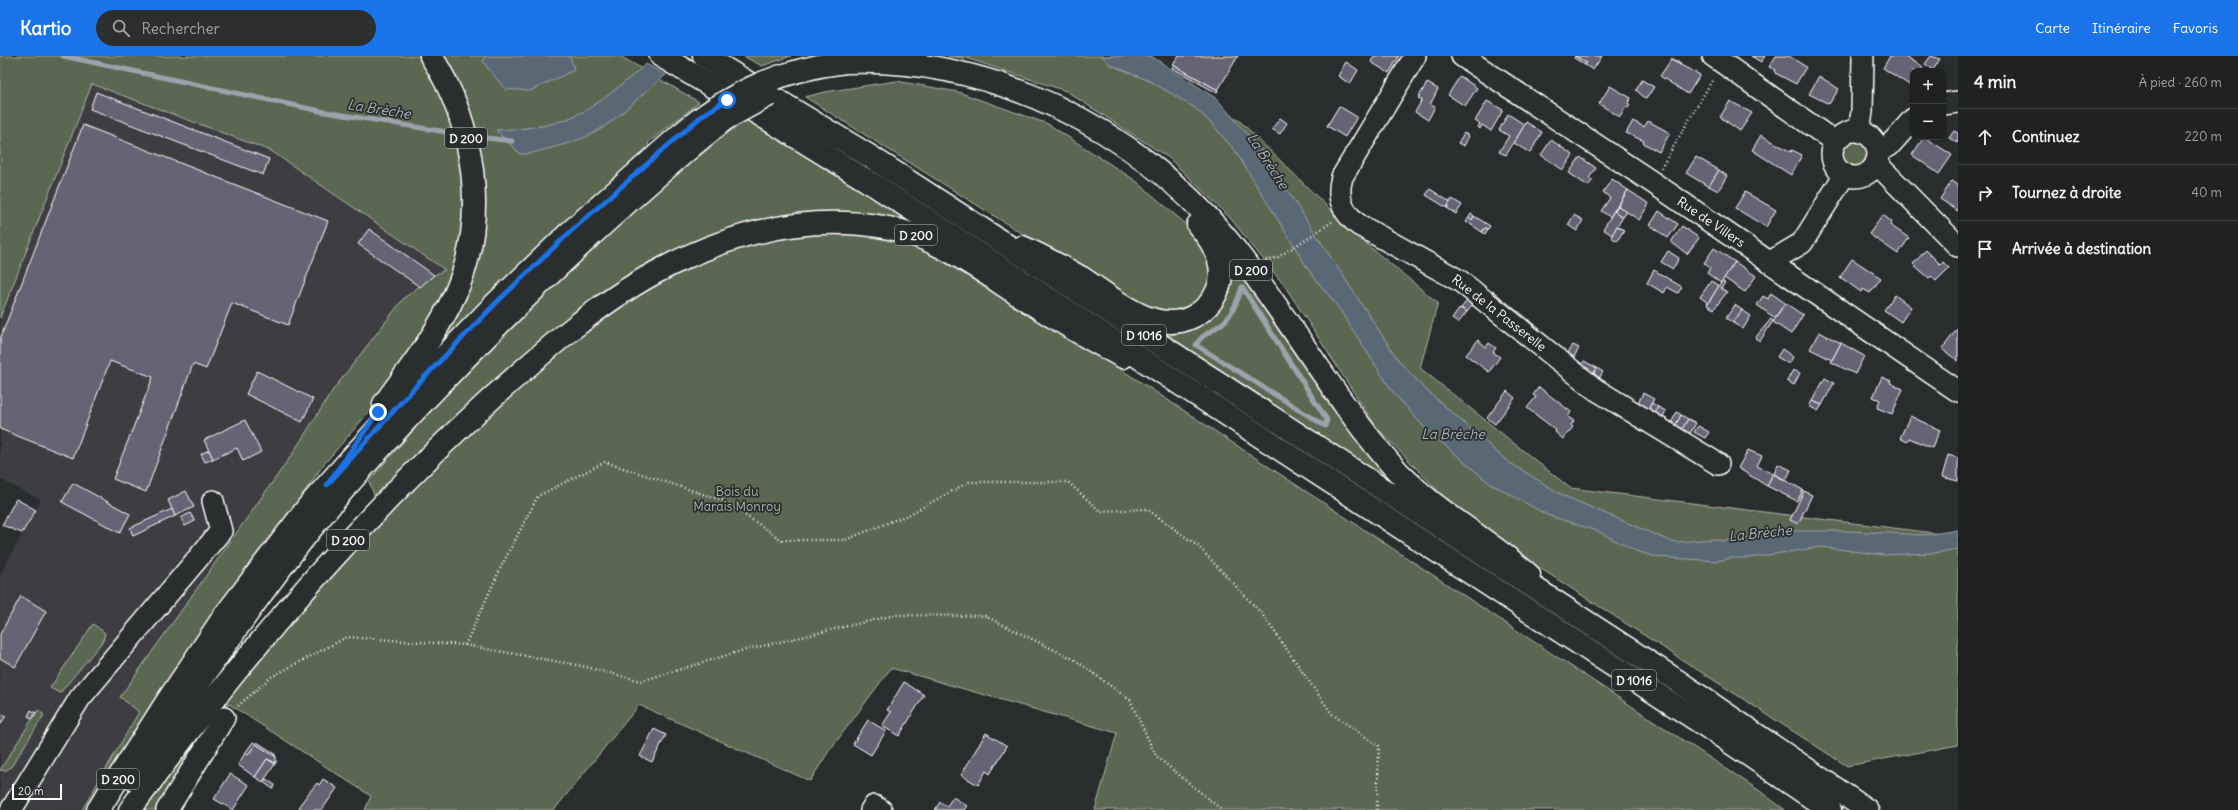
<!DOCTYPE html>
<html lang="fr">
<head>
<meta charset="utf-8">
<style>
  :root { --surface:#202222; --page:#2d2f2f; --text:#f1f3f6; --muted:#a2a4a5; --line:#3d3f40; --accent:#1a73e8 }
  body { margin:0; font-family:Delius,sans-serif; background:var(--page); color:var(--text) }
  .controls { position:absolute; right:12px; top:12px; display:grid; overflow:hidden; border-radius:8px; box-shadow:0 1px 3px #0004 }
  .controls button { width:36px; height:36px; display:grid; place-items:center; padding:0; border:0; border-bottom:1px solid var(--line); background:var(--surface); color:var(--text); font:20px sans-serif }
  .scale { position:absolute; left:12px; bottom:10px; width:50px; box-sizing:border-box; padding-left:4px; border:2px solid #fff; border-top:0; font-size:11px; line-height:14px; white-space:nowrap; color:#fff; -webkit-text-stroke:3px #2a2d2e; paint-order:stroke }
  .stop { position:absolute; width:12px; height:12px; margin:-9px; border:3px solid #1a73e8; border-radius:50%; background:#fff }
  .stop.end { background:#1a73e8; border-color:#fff; box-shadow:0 1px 4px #0008 }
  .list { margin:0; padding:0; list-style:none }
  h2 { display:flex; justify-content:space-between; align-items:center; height:52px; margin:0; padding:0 16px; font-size:17px }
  h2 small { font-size:13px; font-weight:400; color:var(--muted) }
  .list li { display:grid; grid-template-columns:26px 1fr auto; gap:12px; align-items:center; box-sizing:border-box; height:56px; padding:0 16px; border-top:1px solid var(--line) }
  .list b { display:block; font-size:15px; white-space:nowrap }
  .list em { font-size:13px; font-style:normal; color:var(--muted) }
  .icon { flex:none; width:22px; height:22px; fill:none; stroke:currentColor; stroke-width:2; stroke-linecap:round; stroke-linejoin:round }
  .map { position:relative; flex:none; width:1958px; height:754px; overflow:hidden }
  header { display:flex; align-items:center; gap:24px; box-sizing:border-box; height:56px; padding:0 20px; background:var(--accent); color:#fff }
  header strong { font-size:19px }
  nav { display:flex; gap:22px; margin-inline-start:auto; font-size:14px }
  .search { width:280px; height:36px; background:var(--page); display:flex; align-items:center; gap:10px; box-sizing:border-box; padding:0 14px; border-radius:22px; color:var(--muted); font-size:15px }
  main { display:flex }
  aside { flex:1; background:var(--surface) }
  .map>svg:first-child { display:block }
  .built { fill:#3c3d43 }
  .green { fill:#5a6851; stroke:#acb4a8 }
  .water { fill:#586874; stroke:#9ba4ac }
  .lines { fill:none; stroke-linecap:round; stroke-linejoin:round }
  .stream { stroke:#9ba4ac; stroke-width:5 }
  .building { fill:#666375; stroke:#fff }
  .minor-casing { stroke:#fff; stroke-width:24 }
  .major-casing { stroke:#fff; stroke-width:25 }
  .highway-casing { stroke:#fff; stroke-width:25 }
  .path { stroke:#fff; stroke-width:2.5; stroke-dasharray:1 3; stroke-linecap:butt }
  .minor { stroke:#2a2d2e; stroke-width:21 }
  .major { stroke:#2a2d2e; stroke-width:22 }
  .highway { stroke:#2a2d2e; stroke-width:22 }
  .major-bridge-casing { stroke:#fff; stroke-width:25; stroke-linecap:butt }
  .major-bridge { stroke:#2a2d2e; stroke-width:22 }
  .route { stroke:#1a73e8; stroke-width:5 }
  .labels { text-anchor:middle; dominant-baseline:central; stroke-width:3.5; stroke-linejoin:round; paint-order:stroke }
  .shield { fill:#2a2d2e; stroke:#bfc0c0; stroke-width:1 }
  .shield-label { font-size:12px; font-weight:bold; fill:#fff }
  .street-label { font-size:13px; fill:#fff; stroke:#2a2d2e }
  .park-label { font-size:13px; fill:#acb4a8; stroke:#2a2d2e }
  .water-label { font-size:14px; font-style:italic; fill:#acb4ba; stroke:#2a2d2e }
</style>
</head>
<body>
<header>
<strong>Kartio</strong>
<div class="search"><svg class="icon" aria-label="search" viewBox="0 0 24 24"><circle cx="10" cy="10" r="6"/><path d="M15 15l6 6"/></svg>Rechercher</div>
<nav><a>Carte</a><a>Itinéraire</a><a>Favoris</a></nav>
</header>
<main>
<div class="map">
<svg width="1958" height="754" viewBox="0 0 1958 754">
  <rect width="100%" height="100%" fill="#2a2d2e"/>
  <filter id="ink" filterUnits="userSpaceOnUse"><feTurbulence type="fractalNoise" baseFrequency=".025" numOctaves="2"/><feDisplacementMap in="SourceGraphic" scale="8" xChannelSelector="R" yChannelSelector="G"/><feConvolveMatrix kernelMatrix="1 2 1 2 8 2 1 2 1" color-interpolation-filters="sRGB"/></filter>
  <g filter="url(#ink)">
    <polygon class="built" points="92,28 271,95 446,214 162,617 82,754 0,754 0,518 41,444 0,423 0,262"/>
    <g class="green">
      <polygon points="0,0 620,0 699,46 648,87 651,96 418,318 443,245 406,306 362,364 324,408 272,482 91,754 82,754 139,656 120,641 291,400 333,334 404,242 434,219 445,214 271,95 92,28 0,262"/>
      <polygon points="743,0 791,0 762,10"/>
      <polygon points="948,0 1151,0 1241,66 1358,181 1438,247 1420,312 1570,432 1958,480 1958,689 1847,710 1518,498 1447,444 1377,372 1284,229 1230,162 1169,102 1066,35 969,3"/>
      <polygon points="896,25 958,36 1048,68 1136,125 1187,169 1210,196 1211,225 1203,243 1180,260 1131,246 805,41 825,36"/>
      <polygon points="750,62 907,162 904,167 838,160 637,219 376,445 369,425 445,338 666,118"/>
      <circle cx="1855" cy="98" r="14"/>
      <polygon points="817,177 894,180 932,193 1142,327 1757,733 1785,754 1095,754 1117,677 891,612 827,698 810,725 639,649 554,754 365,754 371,740 229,648 212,670 160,754 137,754 165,714 381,461 514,332 635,236 724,193 777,181"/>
      <path d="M1228,202L1362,386L1396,429L1167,280C1193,275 1223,260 1230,232C1232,224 1228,210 1228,202Z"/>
      <polygon points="93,568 105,577 103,585 60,637 50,632"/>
      <polygon points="38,654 44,659 11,711 5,715 0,714"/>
    </g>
    <g class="water">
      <polygon points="485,0 567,0 571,2 574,14 530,35 505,33 483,6"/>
      <polygon points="1102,0 1151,0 1217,43 1260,93 1399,305 1423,331 1507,405 1562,439 1670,485 1678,486 1713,483 1722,485 1737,484 1783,475 1849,475 1925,479 1958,474 1958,493 1934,497 1883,499 1821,491 1749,502 1730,502 1717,505 1656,501 1636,495 1597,475 1547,459 1488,426 1424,371 1392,335 1338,251 1310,216 1236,96 1212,68 1195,52 1152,26 1111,9"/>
      <path d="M646,8L666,19C641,37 621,62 594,77C576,87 548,92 529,98H520L496,74C520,73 550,71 572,61C600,49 623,27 646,8Z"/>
    </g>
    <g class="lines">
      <g class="stream">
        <polyline points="63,0 325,56 459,78"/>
        <polyline points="470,80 512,85"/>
        <path d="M1242,231L1327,364L1325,370L1196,289C1202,277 1216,274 1225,265C1234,255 1238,243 1242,231Z"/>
      </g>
    </g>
    <g class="building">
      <polygon points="1179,0 1238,0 1218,34 1173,9"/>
      <polygon points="1374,0 1399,0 1389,17 1371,6"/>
      <polygon points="1575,0 1587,7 1585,9 1574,2"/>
      <polygon points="1575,0 1602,0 1593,14 1585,9 1587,7"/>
      <polygon points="1751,0 1765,0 1761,6"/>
      <polygon points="1776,0 1789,0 1806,11 1796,28 1775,17 1776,14 1769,11"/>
      <polygon points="1890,0 1905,0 1923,11 1920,15 1913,15 1913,26 1911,30 1883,12"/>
      <polygon points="1931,0 1940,3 1933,14 1925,8"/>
      <polygon points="1672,2 1681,8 1680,9 1671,4"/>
      <polygon points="1671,4 1700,19 1688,38 1660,20"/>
      <polygon points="1346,6 1358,14 1350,28 1338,20"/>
      <polygon points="1173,9 1218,34 1217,37 1172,12"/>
      <polygon points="1460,20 1477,32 1465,50 1448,39"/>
      <polygon points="1819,20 1839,33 1829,48 1809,38"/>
      <polygon points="1642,24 1654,31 1646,43 1636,34"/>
      <polygon points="1427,27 1438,33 1430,49 1435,51 1428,64 1415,56 1422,44 1418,42"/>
      <polygon points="1610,30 1631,42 1628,47 1630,49 1628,52 1626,51 1620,61 1599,48"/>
      <polygon points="96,36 269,103 263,119 90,53"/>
      <polygon points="1487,45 1503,54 1491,75 1482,69 1480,73 1478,71 1480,68 1475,65"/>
      <polygon points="1730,45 1752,57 1740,75 1720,61"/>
      <polygon points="1339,50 1357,61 1345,81 1327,70"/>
      <polygon points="1508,58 1525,69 1506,99 1499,96 1509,80 1499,74"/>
      <polygon points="1280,62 1287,67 1280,78 1272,73"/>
      <polygon points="1633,65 1644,71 1648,65 1670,77 1659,96 1643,87 1644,85 1626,77"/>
      <polygon points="1526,66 1542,76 1530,97 1514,87"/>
      <polygon points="83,69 328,165 288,269 232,247 206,313 193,308 146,436 113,423 153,321 110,305 73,402 0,373 0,283"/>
      <polygon points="1954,75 1958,77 1958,87 1949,82"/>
      <polygon points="1464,77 1469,80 1464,90 1458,87"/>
      <polygon points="1761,79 1791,96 1792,94 1802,99 1791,119 1752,94"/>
      <polygon points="1924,81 1952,99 1939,118 1912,99"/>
      <polygon points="1551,84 1573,99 1563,114 1541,99"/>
      <polygon points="1580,101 1596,112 1589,122 1593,124 1588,130 1569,117"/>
      <polygon points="1696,101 1719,114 1709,131 1686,117"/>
      <polygon points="1719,114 1727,120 1718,135 1709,130"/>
      <polygon points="1612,123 1628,134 1610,161 1601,155 1610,142 1603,136"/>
      <polygon points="1952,125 1958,129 1958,155 1940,143"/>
      <polygon points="1430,133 1450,146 1447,152 1426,139"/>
      <polygon points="1628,134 1649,148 1639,164 1618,150"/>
      <polygon points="1745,136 1776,154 1766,171 1735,152"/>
      <polygon points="1452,143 1462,149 1456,158 1447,152"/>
      <polygon points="1618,150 1627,156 1623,161 1614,155"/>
      <polygon points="1614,155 1623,161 1612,179 1603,173"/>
      <polygon points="1659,155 1678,168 1668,182 1650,169"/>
      <polygon points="1471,158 1474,160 1472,164 1469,161"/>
      <polygon points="1574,159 1583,164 1577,175 1568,169"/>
      <polygon points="1883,159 1892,166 1890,169 1909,182 1898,198 1869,178"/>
      <polygon points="1474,160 1490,170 1488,173 1485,172 1482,176 1466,165 1469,161 1472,164"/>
      <polygon points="1617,170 1624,174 1617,185 1611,181"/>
      <polygon points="1682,170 1699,182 1687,198 1671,186"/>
      <polygon points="1485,172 1488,173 1485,178 1482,176"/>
      <polygon points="369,173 434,219 420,231 358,188"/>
      <polygon points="1714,192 1735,206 1721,227 1707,217 1710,212 1704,207"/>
      <polygon points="1926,194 1941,209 1943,206 1949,212 1936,225 1931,220 1929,222 1913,208"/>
      <polygon points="1668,195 1679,202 1673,213 1661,206"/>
      <polygon points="1852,203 1881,222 1870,237 1863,233 1861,236 1840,221"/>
      <polygon points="1735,206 1756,220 1745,236 1724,222"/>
      <polygon points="1654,214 1682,231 1678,237 1667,231 1664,237 1647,227"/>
      <polygon points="1711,225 1719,230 1708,247 1700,241"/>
      <polygon points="1722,225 1725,227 1721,232 1727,236 1714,253 1707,249"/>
      <polygon points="1493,235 1518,256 1514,262 1489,242"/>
      <polygon points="1771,237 1785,247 1775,262 1757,249 1763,240 1768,243"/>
      <polygon points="1895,239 1911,251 1901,266 1884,254"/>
      <polygon points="1470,241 1476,245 1467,256 1461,252"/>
      <polygon points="1785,247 1803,259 1791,278 1773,266"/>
      <polygon points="1735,249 1742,254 1733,267 1726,262"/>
      <polygon points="1460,252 1467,256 1458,267 1452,263"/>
      <polygon points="1742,254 1751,260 1743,273 1733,267"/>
      <polygon points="1518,255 1534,268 1530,274 1514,262"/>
      <polygon points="1771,263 1773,265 1760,285 1755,282"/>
      <polygon points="1534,268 1540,272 1536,279 1530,274"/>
      <polygon points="1958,272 1958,305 1942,293"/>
      <polygon points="1819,276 1841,287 1832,304 1810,293"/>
      <polygon points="1478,284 1486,291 1489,287 1496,292 1493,296 1500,301 1489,316 1466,299"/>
      <polygon points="1841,287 1864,300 1855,318 1831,306"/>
      <polygon points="1573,289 1579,292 1571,306 1565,302"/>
      <polygon points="1782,293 1793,301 1789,308 1777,301"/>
      <polygon points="1584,305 1597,312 1591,322 1579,313"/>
      <polygon points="1597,312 1603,316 1597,326 1591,322"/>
      <polygon points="1793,314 1800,317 1794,329 1787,325"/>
      <polygon points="257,315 313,343 302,366 246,338"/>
      <polygon points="1882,321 1891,325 1890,327 1903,333 1892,358 1877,352 1880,344 1873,341"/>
      <polygon points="1825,322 1834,327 1822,349 1812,345"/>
      <polygon points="1539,331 1571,356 1568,361 1574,365 1571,369 1573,371 1563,383 1555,376 1556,374 1527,352 1536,341 1533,339"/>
      <polygon points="1507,335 1515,342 1495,368 1487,362"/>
      <polygon points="1643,337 1654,343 1646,357 1636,351"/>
      <polygon points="1812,345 1822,349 1818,355 1809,350"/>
      <polygon points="1652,347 1658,351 1653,361 1646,357"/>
      <polygon points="1658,351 1666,355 1660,365 1653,361"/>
      <polygon points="1677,356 1681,359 1675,370 1671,367"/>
      <polygon points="1681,359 1688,363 1679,378 1673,374"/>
      <polygon points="1910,360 1940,374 1932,392 1909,382 1907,386 1900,382"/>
      <polygon points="1688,363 1696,367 1687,383 1679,378"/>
      <polygon points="245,364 261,396 243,405 237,392 213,403 204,384"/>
      <polygon points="1698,370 1709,376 1705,382 1694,376"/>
      <polygon points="209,394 213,403 205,406 201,398"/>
      <polygon points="1748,394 1762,400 1757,410 1773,418 1767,430 1738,412"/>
      <polygon points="1948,399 1958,402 1958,425 1942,421"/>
      <polygon points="1778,408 1791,414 1786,424 1774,418"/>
      <polygon points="1773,418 1803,434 1797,445 1767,430"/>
      <polygon points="73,427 130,458 120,477 62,446"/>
      <polygon points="186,435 194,451 175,460 168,444"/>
      <polygon points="1804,435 1812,439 1798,468 1790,464"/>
      <polygon points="16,443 36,454 22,477 2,469"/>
      <polygon points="172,453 175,460 133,480 130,472"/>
      <polygon points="190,457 195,465 185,470 181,462"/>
      <polygon points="21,540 46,555 15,611 0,602 0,578"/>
      <polygon points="904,626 924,639 899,680 882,670 891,656 887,654"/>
      <polygon points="31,654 36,657 32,663 28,660"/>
      <polygon points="0,657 6,660 0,669"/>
      <polygon points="868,664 886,675 871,699 853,688"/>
      <polygon points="654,673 666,679 652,706 640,700"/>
      <polygon points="986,677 1007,690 990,718 986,715 978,729 961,719"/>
      <polygon points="253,686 256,688 248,699 245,697"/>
      <polygon points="257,686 274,697 276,701 256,688"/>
      <polygon points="256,688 276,701 276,707 267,703 255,721 238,709 245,697 248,699"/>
      <polygon points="267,703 275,708 263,726 255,721"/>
      <polygon points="230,718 249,729 233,754 214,743"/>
      <polygon points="266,723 275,729 273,733 263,726"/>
      <polygon points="323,723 337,732 322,754 303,754 300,752 299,750 308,738 317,727 319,729"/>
      <polygon points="953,741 967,750 964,754 935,754 940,746 947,750"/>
    </g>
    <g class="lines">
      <defs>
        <g id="minor">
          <path d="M1415,0L1342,121C1336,142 1343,157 1359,169L1460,225L1595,333L1718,408"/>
          <polyline points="1462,0 1652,126 1958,335"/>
          <polyline points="1713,0 1835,86"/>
          <polyline points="1943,48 1958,46"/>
          <polyline points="1859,75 1862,56 1863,0"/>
          <circle cx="1855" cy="98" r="23"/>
          <polyline points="1878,96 1889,90 1913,63"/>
          <polyline points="1876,107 1958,190"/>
          <polyline points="1770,206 1802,187 1845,118"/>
          <polyline points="11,754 80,642 221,475 213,445"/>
          <polyline points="167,754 224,662"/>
          <polyline points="871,754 874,750 881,754"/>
        </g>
        <g id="major">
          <path d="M845,6C989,0 1136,72 1226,182C1285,254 1329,336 1390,407C1429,452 1484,480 1529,519"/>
          <path d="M1022,191C1043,200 1062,211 1082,222C1112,241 1154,280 1192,261C1204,255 1213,246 1218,233C1227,209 1214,187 1198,169"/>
          <path d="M384,348C409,313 437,278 455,238C489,163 475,68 431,0"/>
          <path d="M135,724C191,638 247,553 311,473C347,428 387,384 427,342C511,253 599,169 692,90"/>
          <polyline points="98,754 166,647 225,559 311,447 415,331 496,247 570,176 681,78"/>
          <path d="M130,754C237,606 355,467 491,343C545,294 602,243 668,210C735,176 809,158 884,171C932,179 973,209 1014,236C1049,259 1085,281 1123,301"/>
        </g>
        <g id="highway">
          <polyline points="661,0 769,64 877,131 1709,672 1830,754"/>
          <polyline points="704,0 871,101 1676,624 1867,754"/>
        </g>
      </defs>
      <use href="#minor" class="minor-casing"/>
      <use href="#major" class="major-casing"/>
      <use href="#highway" class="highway-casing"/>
      <g class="path">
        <polyline points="1661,112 1713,23"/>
        <polyline points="1266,204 1277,202 1332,166"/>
        <polyline points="465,589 502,509 538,440 605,406 724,445 782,484 845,484 910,458 969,426 1068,426 1100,455 1147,453 1198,490 1262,558 1332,658 1379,690 1377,754"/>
        <polyline points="238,650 271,621 347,581 465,589 582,610 641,625 741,595 895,559 985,560 1075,604 1130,644 1156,700 1222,754"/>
      </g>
      <use href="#minor" class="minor"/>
      <use href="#major" class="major"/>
      <use href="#highway" class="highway"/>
      <defs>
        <g id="major-bridge">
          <path d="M681,78C730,36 780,14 845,6"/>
          <polyline points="692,90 725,63 769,39"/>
        </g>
      </defs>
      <use href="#major-bridge" class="major-bridge-casing"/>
      <use href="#major-bridge" class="major-bridge"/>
    </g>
  </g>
  <g class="lines" filter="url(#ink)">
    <polyline class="route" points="378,356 327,429 415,331 496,247 570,176 681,78 704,58 727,44"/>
  </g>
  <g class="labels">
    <g class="shield">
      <rect x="445" y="72" width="42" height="20" rx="3"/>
      <rect x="895" y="169" width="42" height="20" rx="3"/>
      <rect x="1230" y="204" width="42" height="20" rx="3"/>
      <rect x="1122" y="269" width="44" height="20" rx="3"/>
      <rect x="327" y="474" width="42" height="20" rx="3"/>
      <rect x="1612" y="614" width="44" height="20" rx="3"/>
      <rect x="97" y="713" width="42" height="20" rx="3"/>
    </g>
    <g class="shield-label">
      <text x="466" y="82">D 200</text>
      <text x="916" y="179">D 200</text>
      <text x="1251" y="214">D 200</text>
      <text x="1144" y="279">D 1016</text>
      <text x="348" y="484">D 200</text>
      <text x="1634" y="624">D 1016</text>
      <text x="118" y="723">D 200</text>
    </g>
    <g class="street-label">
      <text transform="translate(1711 166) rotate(34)">Rue de Villers</text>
      <text transform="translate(1499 257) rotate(38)">Rue de la Passerelle</text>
    </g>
    <g class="park-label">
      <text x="737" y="435">Bois du<tspan x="737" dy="15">Marais Monroy</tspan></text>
    </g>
    <g class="water-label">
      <text transform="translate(379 53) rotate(9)">La Brèche</text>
      <text transform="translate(1268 105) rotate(57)">La Brèche</text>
      <text x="1453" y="378">La Brèche</text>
      <text transform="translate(1760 477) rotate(-6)">La Brèche</text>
    </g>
  </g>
</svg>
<div class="controls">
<button>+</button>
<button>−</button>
</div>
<div class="scale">20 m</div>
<div class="stop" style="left:727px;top:44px"></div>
<div class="stop end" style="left:378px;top:356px"></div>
</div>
<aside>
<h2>4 min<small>À pied · 260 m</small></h2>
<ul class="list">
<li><svg class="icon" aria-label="ahead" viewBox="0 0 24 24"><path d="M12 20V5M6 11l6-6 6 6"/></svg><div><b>Continuez</b></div><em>220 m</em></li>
<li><svg class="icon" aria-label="right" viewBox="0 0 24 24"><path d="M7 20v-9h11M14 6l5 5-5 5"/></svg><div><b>Tournez à droite</b></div><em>40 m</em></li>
<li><svg class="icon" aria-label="arrive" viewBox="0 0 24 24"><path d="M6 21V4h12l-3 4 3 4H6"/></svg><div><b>Arrivée à destination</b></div></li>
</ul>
</aside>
</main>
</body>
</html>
